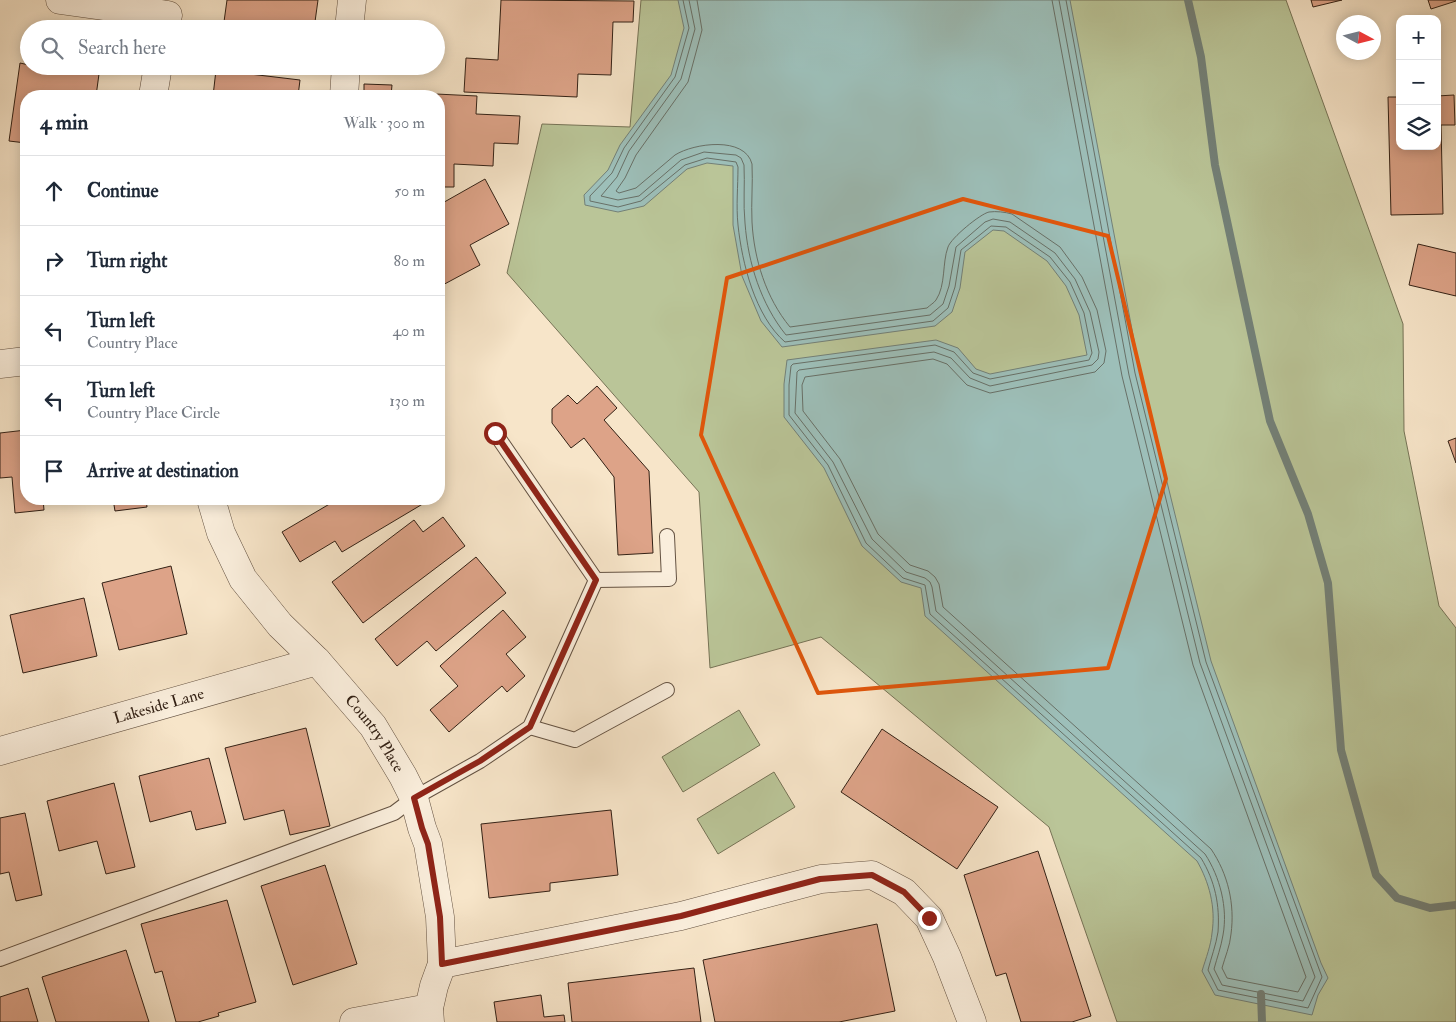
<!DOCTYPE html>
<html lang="en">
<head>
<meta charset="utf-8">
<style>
  :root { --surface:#fff; --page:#f6f6f7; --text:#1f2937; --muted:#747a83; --line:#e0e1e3 }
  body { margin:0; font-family:"IM FELL Double Pica",serif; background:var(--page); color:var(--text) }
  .controls { position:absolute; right:15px; top:15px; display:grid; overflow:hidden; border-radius:10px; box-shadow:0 2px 12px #0003 }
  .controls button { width:45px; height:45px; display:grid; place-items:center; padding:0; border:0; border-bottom:1px solid var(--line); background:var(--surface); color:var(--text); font:25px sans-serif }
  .compass { position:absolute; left:1336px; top:15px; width:45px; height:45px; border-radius:50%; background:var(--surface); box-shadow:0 2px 12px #0003; rotate:97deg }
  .stop { position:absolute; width:15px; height:15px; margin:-11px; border:4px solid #8f2418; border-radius:50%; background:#fff }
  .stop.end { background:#8f2418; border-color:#fff; box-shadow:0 1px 5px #0008 }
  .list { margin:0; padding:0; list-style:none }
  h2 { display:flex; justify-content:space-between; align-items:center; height:65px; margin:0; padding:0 20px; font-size:21px }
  h2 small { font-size:16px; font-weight:400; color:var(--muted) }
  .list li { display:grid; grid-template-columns:32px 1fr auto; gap:15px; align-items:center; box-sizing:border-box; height:70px; padding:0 20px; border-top:1px solid var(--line) }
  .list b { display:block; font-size:19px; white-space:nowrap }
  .list p { margin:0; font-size:16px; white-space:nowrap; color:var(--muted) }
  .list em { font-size:16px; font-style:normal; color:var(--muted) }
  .icon { flex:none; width:28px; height:28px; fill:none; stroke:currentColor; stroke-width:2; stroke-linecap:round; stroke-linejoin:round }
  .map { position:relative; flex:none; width:1456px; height:1022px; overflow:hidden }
  .search { position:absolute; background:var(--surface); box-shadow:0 2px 12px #0003; left:20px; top:20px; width:425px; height:55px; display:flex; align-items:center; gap:12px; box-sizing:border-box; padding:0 18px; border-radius:28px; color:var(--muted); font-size:19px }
  .panel { position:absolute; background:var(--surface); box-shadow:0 2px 12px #0003; left:20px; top:90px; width:425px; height:415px; border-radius:20px }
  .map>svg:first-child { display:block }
  .green { fill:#bac598; stroke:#767356 }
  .water { fill:#9dbfb9; stroke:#738077 }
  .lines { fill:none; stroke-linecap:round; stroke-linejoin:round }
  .shore { stroke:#687067; stroke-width:1 }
  .stream { stroke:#738077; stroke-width:8 }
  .building { fill:#dda388; stroke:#332115 }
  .lane-casing { stroke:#645242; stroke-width:16 }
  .street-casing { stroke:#645242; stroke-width:29 }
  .lane { stroke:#faeedc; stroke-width:14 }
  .street { stroke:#faeedc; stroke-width:28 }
  .route { stroke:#8f2418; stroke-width:6 }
  .marked { fill:none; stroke:#df560c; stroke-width:4; stroke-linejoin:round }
  .labels { text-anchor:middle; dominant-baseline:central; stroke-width:4; stroke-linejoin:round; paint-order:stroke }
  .street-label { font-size:16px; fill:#332115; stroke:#faeedc }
</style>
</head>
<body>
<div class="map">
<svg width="1456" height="1022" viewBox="0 0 1456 1022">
  <rect width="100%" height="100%" fill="#f7e5c9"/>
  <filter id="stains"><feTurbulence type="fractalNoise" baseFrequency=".004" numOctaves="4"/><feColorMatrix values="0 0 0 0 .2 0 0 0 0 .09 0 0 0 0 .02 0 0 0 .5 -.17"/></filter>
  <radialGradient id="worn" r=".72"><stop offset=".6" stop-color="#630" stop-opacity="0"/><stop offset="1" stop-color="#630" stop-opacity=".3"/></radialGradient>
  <g class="green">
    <polygon points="641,0 1286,0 1403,324 1404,431 1439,606 1456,628 1456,1022 1117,1022 1049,827 821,637 710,668 699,492 507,273 542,124 630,127"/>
    <polygon points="739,710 760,745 683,792 662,757"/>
    <polygon points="774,772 795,807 718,854 697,819"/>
  </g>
  <path class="water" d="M678,0H1070L1140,372L1211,661L1321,963L1328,978L1318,995L1312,1015L1215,995L1202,971C1206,958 1211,945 1212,933C1216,907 1209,882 1197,861L925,616L921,588L901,582L862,546L824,468L784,417V384L787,360L936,340L958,348L976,369L990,374L1087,355L1079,315L1066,286L1047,261L1004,231L993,230L965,252L960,288L952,312L935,326L782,347L761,321L742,276L733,225V166L707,163L687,169L644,206L618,212L585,205L584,195L608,170L620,145L671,75L684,28Z"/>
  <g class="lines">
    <g class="shore">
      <path d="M683,0L689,28L675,77L624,148L612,173L590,196V201L618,207L641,201L685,165L707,158L736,162L738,167C738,186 736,206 738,225C742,263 755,316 785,342L933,321L948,308L955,287L961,250L991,226L1006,227L1050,257L1070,282L1084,313L1092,353L1089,360L990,379L973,373L954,352L935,345L793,364L791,366L789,385V415L828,465L866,543L903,578L925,585L930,614L1201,858C1215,881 1220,905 1218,932C1216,945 1211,958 1208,970L1218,990L1308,1008L1322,977L1206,662L1135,373L1066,0"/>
      <path d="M689,0L695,29L681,79L629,151L617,177L601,196L618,200L639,196L681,160L704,152L736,155L741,158L744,165C745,184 743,204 745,223C748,263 761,304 786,335L930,315L943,304L949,286L956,247L985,222L993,219L1010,222L1055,253L1075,279L1090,312L1099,352L1098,359L1092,365L990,386L970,378L951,358L934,352L799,370L797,372L795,413L833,462L872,539L906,572L925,578L930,582L932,587L936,611L1205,854C1220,877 1228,908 1223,935C1221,947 1217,958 1214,969L1222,985L1303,1001L1315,977L1200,663L1129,375L1059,0"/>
      <path d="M697,0L702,30L688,82L636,155L625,178L616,191L619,193L636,188L675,155C694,143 745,136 752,164C753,183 751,203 752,222C754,259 766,298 790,327L927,308C930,305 934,303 936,300C946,285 942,263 948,247C951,238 980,214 989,212C996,211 1005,212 1012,214L1060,247L1082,277L1097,310L1106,351L1104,363L1095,372L990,393L967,385L947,364L933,359L805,377L802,385L803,411L840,459L878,534L910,565L928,571L935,577L939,584L943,607L1211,849C1228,874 1235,904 1231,934C1230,946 1225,957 1222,968L1227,978L1298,992L1306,977L1193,665L1122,376L1052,0"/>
    </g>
    <g class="stream">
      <polyline points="1188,0 1201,57 1215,165 1270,421 1308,514 1328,583 1341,750 1376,875 1397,898 1430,908 1456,905"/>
      <polyline points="1261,994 1262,1022"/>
    </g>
  </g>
  <g class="building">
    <polygon points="227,0 318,0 314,29 223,29"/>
    <polygon points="501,0 634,1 633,22 613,22 611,75 578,74 577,97 464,92 466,58 498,60"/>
    <polygon points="1311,0 1342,0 1313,7"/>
    <polygon points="1428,0 1456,0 1456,1 1431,9"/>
    <polygon points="20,63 29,65 29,66 41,66 99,74 96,96 26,96 26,143 9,141"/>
    <polygon points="216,70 300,80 298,96 213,96"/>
    <polygon points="364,84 392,85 391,96 364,96"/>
    <polygon points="395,92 477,96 476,114 520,116 518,144 494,143 493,166 454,164 454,187 439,187 439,96 395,96"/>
    <polygon points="1454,95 1455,125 1441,125 1443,214 1391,215 1388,97 1400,97 1400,146 1437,146 1437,96"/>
    <polygon points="485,179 509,224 470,245 480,265 439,287 439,205"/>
    <polygon points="1418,244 1456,253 1456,296 1409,285"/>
    <polygon points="26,252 26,278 23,253"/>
    <polygon points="597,386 617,408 604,420 649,471 653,553 618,555 614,477 584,438 571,448 552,423 552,409 568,395 577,404"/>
    <polygon points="26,430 26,499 43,499 44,510 15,513 12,477 0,478 0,433"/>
    <polygon points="1456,438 1456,463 1448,441"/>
    <polygon points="113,499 146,499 147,507 115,511"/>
    <polygon points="338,499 424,499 426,502 342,552 335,541 300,562 282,532"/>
    <polygon points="443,517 465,546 363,623 332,582 414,520 423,532"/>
    <polygon points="476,557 506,593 436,651 427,641 397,666 375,639"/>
    <polygon points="171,566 187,634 119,650 102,583"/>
    <polygon points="84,598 97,656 23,673 10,615"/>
    <polygon points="503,610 526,637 506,654 525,676 507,692 502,686 449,732 430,710 458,686 440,666"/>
    <polygon points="306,728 330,826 290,835 284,810 244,820 225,748"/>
    <polygon points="882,729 998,807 957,869 841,792"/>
    <polygon points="209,758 226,823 196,830 191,811 150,822 139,776"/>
    <polygon points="114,783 135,867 106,874 97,841 59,851 47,801"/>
    <polygon points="611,810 618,875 550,883 550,891 489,898 481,824"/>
    <polygon points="25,813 42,895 16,901 9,872 0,874 0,818"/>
    <polygon points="1038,851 1091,1016 1072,1022 1021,1022 1006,973 996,976 964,875"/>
    <polygon points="325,865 357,964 293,985 261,886"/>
    <polygon points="227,900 256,1002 218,1013 219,1016 198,1022 176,1022 162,971 155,973 141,924"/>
    <polygon points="877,924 895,1011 839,1022 715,1022 703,960"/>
    <polygon points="126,950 149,1022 56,1022 42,977"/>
    <polygon points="694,968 701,1022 572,1022 568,983"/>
    <polygon points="28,988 38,1022 0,1022 0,997"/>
    <polygon points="541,995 544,1017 564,1015 565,1022 497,1022 494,1002"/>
  </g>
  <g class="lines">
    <defs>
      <g id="lane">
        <polyline points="596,580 669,579 667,536"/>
        <polyline points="530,727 575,740 667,690"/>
        <polyline points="0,959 394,813 414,798 480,761 530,727 596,580 495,433"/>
      </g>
      <g id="street">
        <polyline points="60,0 168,15"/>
        <polyline points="349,29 352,0"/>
        <polyline points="153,96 158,66"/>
        <polyline points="344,96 346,66"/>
        <polyline points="0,364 26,361"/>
        <path id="s1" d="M211,499L221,533L243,579L280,625L317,661L373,726L403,776L414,798L422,828L428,844L440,917L442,964L434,986L429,1008L430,1022"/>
        <path id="s2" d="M0,751L317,661"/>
        <polyline points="442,964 681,916 821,879 872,875 904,892 929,918 947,957 972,1022"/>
        <polyline points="354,1022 429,1008"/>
      </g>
    </defs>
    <use href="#lane" class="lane-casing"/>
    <use href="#street" class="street-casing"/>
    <use href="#lane" class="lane"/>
    <use href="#street" class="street"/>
  </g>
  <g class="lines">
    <polyline class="route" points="495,433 596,580 530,727 480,761 414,798 422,828 428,844 440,917 442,964 681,916 820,879 872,875 904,892 929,918"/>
  </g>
  <path class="marked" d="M963,199L1108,236L1166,479L1108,668L818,693L701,435L727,278Z"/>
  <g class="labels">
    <g class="street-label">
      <text stroke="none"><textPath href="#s2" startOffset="165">Lakeside Lane</textPath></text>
      <text stroke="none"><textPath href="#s1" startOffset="290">Country Place</textPath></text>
    </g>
  </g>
  <rect width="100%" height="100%" filter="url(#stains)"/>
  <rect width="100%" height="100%" fill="url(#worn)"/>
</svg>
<div class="controls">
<button>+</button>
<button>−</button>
<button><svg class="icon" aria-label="layers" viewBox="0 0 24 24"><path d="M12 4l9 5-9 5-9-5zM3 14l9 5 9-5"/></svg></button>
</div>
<svg class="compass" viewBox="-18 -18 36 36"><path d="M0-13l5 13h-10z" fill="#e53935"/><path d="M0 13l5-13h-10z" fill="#747a83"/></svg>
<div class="stop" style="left:495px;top:433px"></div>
<div class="stop end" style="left:929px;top:918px"></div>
<div class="search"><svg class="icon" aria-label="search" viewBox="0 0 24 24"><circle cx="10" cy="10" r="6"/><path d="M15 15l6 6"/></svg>Search here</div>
<section class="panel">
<h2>4 min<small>Walk · 300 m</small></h2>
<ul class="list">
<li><svg class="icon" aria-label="ahead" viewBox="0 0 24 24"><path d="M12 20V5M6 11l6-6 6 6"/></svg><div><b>Continue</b></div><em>50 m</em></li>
<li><svg class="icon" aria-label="right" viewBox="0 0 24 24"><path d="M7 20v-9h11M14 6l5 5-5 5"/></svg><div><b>Turn right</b></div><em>80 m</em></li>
<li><svg class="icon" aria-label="left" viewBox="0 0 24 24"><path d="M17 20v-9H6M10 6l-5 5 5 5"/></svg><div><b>Turn left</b><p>Country Place</p></div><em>40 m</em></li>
<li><svg class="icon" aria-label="left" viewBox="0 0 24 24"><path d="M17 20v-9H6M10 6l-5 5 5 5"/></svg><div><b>Turn left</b><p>Country Place Circle</p></div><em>130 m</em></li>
<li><svg class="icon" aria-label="arrive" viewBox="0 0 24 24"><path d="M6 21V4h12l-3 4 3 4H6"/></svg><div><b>Arrive at destination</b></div></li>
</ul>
</section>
</div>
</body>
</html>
